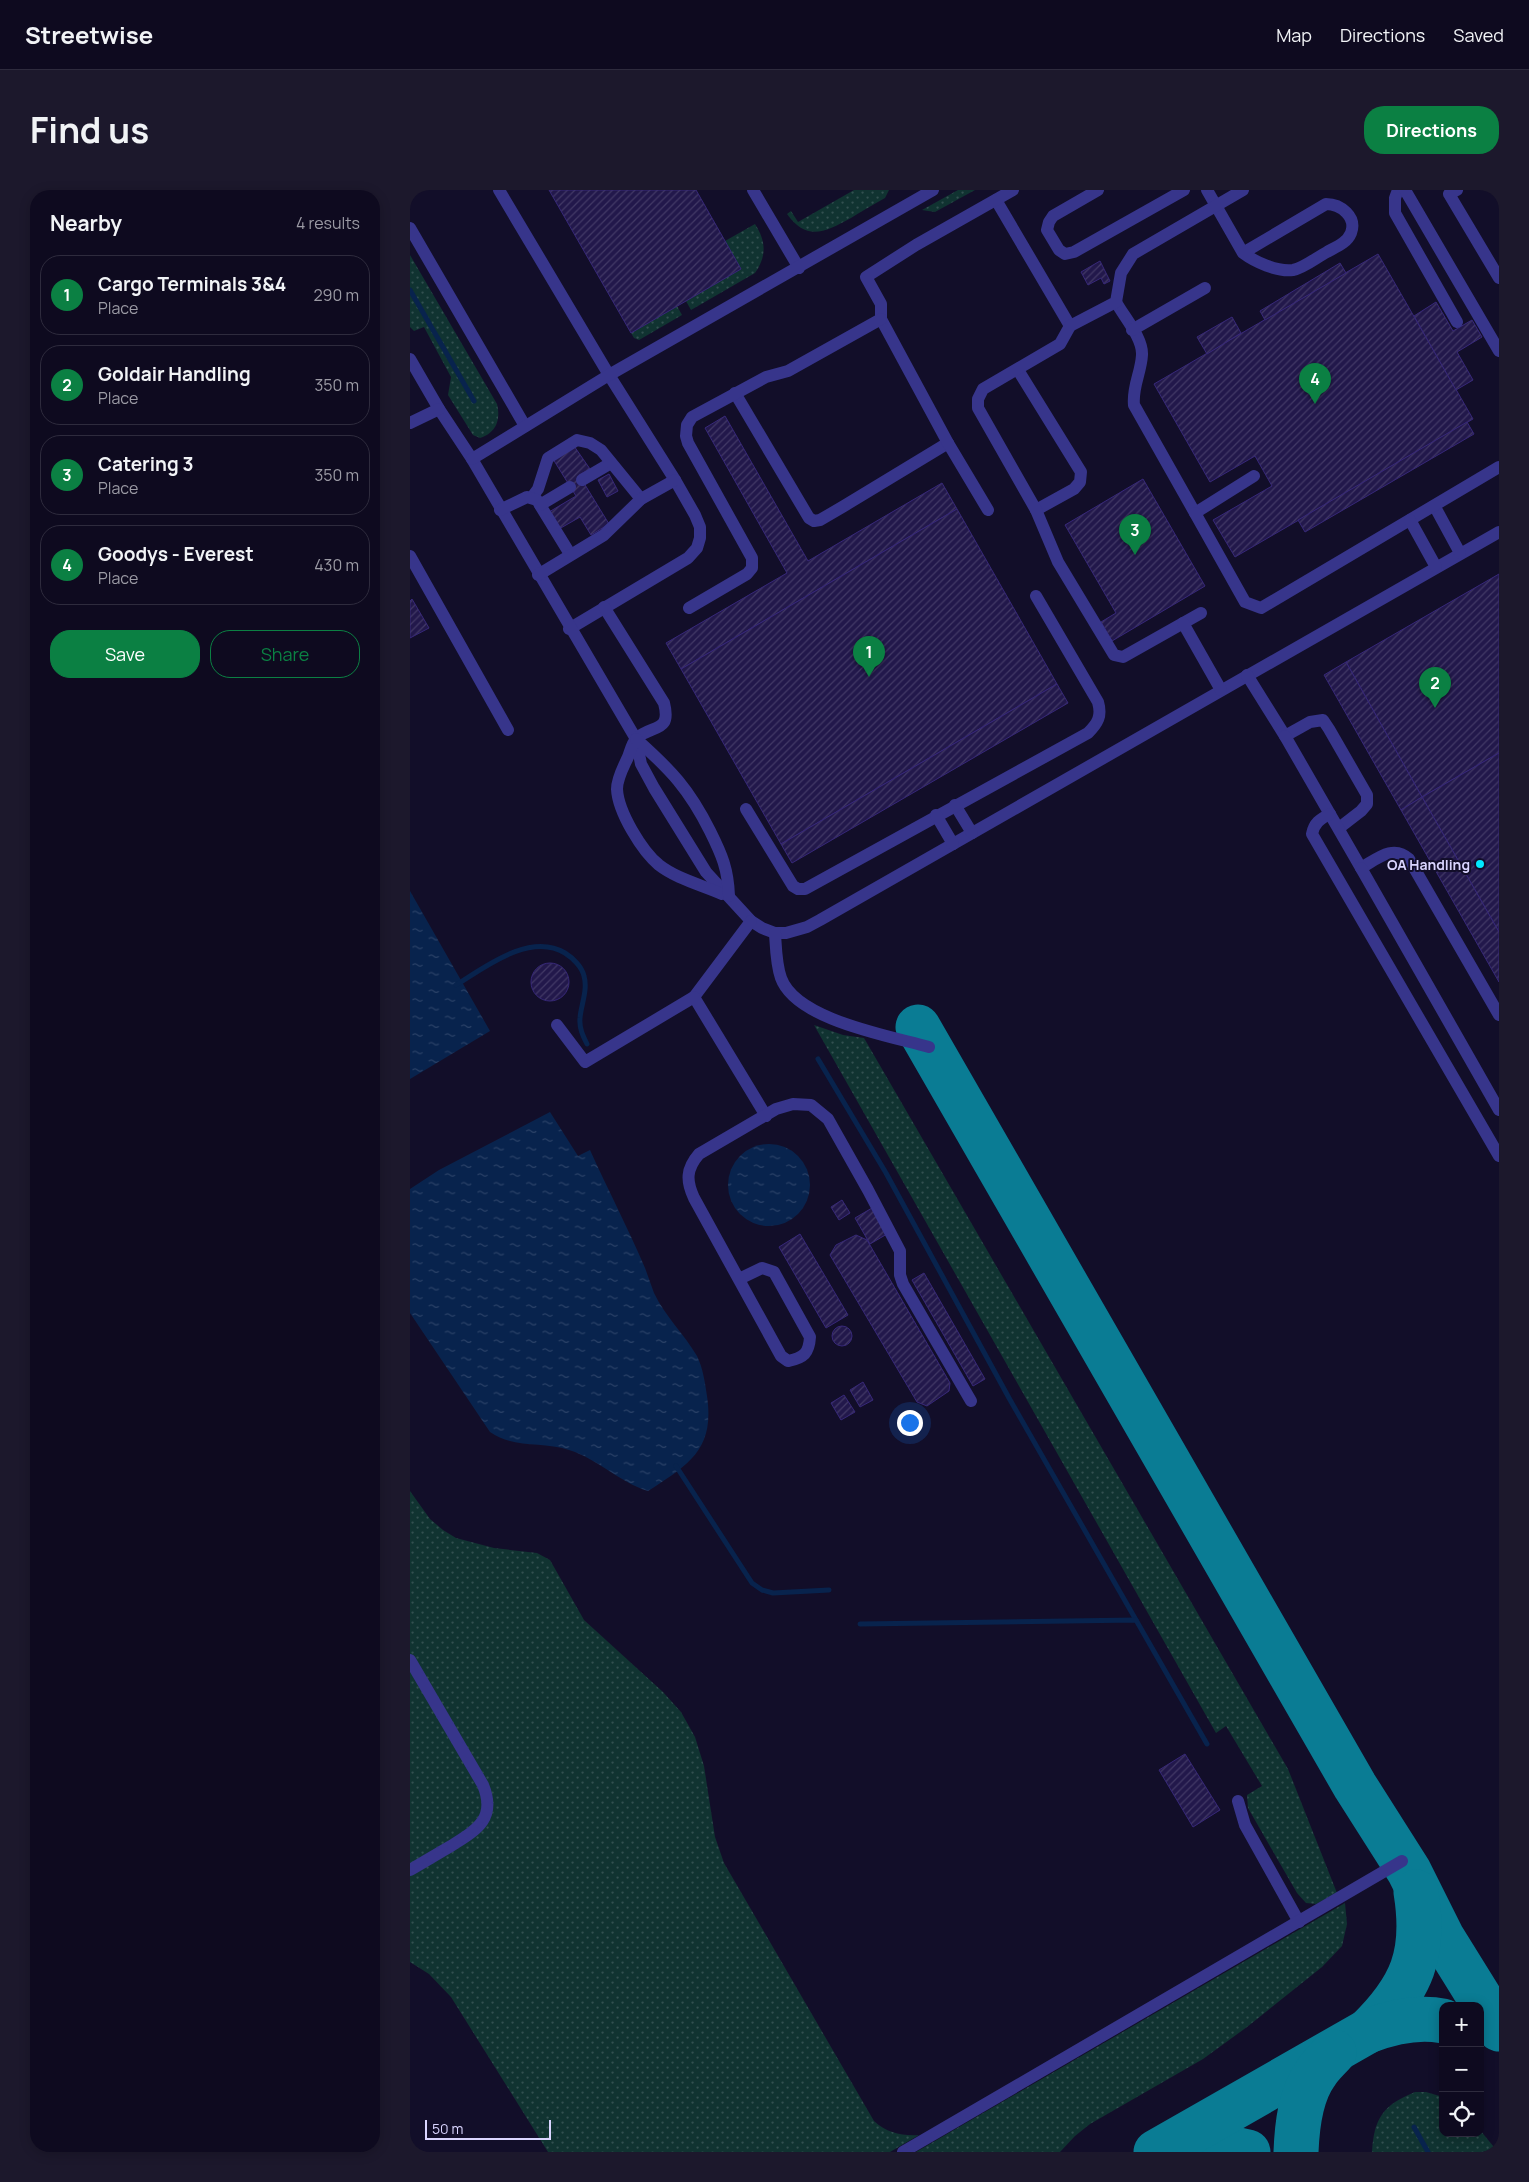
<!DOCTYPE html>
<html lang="en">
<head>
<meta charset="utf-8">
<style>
  :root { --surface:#0e0a1f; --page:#1c182c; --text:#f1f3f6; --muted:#9b9aa4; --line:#2e2b3d; --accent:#0b8043 }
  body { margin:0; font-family:Manrope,sans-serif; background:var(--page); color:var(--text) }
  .controls { position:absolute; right:15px; bottom:15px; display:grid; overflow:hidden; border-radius:10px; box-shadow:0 2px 12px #0003 }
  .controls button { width:45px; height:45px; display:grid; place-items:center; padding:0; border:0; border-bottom:1px solid var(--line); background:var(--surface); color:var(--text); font:25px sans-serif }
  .scale { position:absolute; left:15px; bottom:12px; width:126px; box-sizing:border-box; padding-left:5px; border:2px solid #dad5ff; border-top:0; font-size:14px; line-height:18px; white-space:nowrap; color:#dad5ff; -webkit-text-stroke:4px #120e29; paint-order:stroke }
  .you { position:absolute; left:499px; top:1232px; width:18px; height:18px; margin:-12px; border:4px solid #fff; border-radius:50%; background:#1a73e8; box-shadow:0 0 0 8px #1a73e833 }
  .badge { display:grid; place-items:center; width:32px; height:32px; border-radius:50%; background:var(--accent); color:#fff; font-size:16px; font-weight:700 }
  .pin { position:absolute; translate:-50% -41px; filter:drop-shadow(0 1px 2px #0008) }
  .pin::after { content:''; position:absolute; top:26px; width:18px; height:15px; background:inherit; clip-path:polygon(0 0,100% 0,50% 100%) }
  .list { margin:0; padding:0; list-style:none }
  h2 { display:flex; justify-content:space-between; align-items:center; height:65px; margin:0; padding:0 20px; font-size:21px }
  h2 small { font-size:16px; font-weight:400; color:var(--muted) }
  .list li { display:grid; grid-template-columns:32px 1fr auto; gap:15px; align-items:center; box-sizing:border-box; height:80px; margin:0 10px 10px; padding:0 10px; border:1px solid var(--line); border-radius:20px }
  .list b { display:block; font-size:19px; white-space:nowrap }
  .list p { margin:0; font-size:16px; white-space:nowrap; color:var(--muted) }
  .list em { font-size:16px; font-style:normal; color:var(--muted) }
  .actions { display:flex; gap:10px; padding:15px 20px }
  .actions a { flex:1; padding:11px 0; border:1px solid var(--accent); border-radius:20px; text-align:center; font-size:18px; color:var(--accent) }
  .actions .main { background:var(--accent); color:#fff }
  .icon { flex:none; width:28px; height:28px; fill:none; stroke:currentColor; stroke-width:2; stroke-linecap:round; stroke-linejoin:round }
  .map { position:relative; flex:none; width:1089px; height:1962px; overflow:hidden; border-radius:20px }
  header { display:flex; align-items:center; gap:30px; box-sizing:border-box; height:70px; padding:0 25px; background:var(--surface); border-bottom:1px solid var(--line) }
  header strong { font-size:24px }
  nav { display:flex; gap:28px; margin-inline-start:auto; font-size:18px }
  .intro { display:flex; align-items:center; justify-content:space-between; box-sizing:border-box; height:120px; padding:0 30px }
  h1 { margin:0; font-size:35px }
  .button { padding:12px 22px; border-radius:20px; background:var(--accent); color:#fff; font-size:18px; font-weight:700 }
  main { display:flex; gap:30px; padding:0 30px }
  aside { flex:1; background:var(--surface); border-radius:20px; box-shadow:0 2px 12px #0003 }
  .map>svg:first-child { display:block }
  .grass { fill:url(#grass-dots) }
  .water { fill:url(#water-ripples) }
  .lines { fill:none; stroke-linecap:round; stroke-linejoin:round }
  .stream { stroke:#08234d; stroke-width:5 }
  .taxiway { stroke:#0a7c94; stroke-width:45 }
  .building { fill:url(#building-hatch); stroke:#372879 }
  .minor { stroke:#37358b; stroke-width:12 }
  .poi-dot { fill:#01e9ff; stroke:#120e29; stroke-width:2 }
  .labels { text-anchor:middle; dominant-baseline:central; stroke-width:4; stroke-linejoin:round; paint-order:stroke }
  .poi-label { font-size:14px; font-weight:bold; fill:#dad5ff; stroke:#120e29; text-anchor:end }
</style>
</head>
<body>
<header>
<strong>Streetwise</strong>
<nav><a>Map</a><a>Directions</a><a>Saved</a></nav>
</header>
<div class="intro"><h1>Find us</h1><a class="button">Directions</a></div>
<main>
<aside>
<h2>Nearby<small>4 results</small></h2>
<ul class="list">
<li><span class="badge">1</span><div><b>Cargo Terminals 3&amp;4</b><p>Place</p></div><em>290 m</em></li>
<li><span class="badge">2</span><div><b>Goldair Handling</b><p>Place</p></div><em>350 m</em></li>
<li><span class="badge">3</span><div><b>Catering 3</b><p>Place</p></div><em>350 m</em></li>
<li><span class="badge">4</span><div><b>Goodys - Everest</b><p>Place</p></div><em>430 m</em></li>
</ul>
<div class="actions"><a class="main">Save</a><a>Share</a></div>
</aside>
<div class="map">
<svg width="1089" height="1962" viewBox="0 0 1089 1962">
  <defs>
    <pattern id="grass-dots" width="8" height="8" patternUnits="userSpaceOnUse" patternTransform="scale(1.25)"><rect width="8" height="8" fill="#103331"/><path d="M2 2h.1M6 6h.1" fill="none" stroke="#325050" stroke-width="1.8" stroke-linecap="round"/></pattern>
    <pattern id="water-ripples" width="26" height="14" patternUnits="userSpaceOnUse" patternTransform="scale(1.25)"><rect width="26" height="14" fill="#08234d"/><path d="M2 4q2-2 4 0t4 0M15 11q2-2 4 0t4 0" fill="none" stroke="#2b4268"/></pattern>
    <pattern id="building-hatch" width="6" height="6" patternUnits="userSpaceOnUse" patternTransform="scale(1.25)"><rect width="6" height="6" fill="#22184b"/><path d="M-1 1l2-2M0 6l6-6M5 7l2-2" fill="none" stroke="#423966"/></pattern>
  </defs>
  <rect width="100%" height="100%" fill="#120e29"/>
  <g class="grass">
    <path d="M444,0H479L475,8C464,14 452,21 441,28C415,42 397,52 377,24L381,21L388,32Z"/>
    <polygon points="548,0 565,0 525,22 512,20"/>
    <path d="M345,34C356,51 357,66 345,83L281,120L276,111L331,79L315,51Z"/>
    <path d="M0,65L87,214C91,230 86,243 70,248L63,245L38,205L41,187L14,137L4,141L0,137Z"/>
    <polygon points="267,116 272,125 229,150 224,148 221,143"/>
    <polygon points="404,835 433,845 454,848 878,1579 927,1703 906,1714 896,1713 887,1703 838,1618 837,1605 852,1596 816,1536 806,1543"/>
    <path d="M0,1301L20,1329L33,1340L46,1348L84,1358L127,1363L140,1370L174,1430L253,1502L271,1522L285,1547L294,1576L305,1647L314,1673L464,1931C477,1943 492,1946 509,1945L480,1962H138L41,1807L19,1784L0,1772Z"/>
    <polygon points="935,1713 937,1734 932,1756 912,1777 837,1837 793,1869 680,1934 665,1946 650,1962 506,1962"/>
    <path d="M1005,1902H1016L1033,1907V1943H1070V1940L1088,1962H962C964,1928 973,1915 1005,1902Z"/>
  </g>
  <g class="water">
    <polygon points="0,701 80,841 0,889"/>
    <path d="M140,922L168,966L180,960C198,1000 218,1038 235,1078C238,1086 241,1095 244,1103C255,1126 274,1144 287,1166C293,1178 295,1193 297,1206C305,1260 278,1275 238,1301C209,1292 188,1269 159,1260C132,1251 104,1259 80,1242L0,1123V999L29,980Z"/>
    <circle cx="359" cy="995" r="41"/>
  </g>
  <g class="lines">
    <g class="stream">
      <polyline points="0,100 64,211"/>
      <path d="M46,795C75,777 120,742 155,763C163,768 172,777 174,786C178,800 171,815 170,828C169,838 173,846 177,854"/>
      <polyline points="408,869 476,983 599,1208 726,1430"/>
      <polyline points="266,1276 342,1393 352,1400 363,1403 419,1400"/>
      <polyline points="450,1434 726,1430 797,1554"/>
      <polyline points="1004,1937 1018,1962"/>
    </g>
    <g class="taxiway">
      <polyline points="508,837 945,1596 999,1681 1032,1747 1089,1839"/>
      <path d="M958,1841C1002,1798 1016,1764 1006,1702"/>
      <path d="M757,1960C785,1952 810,1955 838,1962"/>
      <path d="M746,1962L958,1841C982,1832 1007,1826 1033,1831"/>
      <path d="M886,1962C887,1936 890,1905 906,1883C911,1875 918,1869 924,1862"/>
    </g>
  </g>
  <g class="building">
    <polygon points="139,0 286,0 331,79 221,143"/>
    <polygon points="968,64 1063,229 825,367 803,330 862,296 845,266 800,292 744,194"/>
    <polygon points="690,71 700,91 694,94 691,88 678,95 671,82"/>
    <polygon points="930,73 936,83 855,130 850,121"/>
    <polygon points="1026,112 1043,141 1062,130 1072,147 1047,162 1063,190 1046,200 1004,126"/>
    <polygon points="822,127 831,143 797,164 787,147"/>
    <polygon points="315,226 398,371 532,293 547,319 271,479 256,453 377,383 295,238"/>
    <polygon points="1057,232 1064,244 895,342 888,330"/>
    <polygon points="164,256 180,279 169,285 199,334 181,345 170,327 149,339 139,322 166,306 143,269"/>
    <polygon points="199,284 208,301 197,307 188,290"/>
    <polygon points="733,289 795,396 702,451 691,432 706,423 655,335"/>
    <polygon points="547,319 647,494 371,654 271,479"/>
    <polygon points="1089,384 1089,563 1012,607 936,472"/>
    <polygon points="2,409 19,438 0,448 0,411"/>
    <polygon points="936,472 1012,607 991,620 914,485"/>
    <polygon points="647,494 658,513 382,673 371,654"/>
    <polygon points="1089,563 1089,742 1012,607"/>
    <polygon points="1012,607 1089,742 1089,792 991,620"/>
    <circle cx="140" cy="792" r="19"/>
    <polygon points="432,1010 440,1023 429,1030 421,1017"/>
    <polygon points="462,1018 477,1044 460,1054 445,1028"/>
    <polygon points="390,1044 438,1125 416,1138 369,1057"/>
    <polygon points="446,1045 457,1050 540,1193 539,1201 517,1216 507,1212 420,1065 426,1055"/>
    <polygon points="514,1083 575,1189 563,1196 502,1090"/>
    <circle cx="432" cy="1146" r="10"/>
    <polygon points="453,1192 463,1210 450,1217 440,1200"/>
    <polygon points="434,1205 445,1222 431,1230 421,1213"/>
    <polygon points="775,1564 810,1620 783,1637 749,1580"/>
  </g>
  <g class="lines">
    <g class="minor">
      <polyline points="89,0 199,185 265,290 285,325 290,337 290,348 287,358 278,368 159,439"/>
      <polyline points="343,0 389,78"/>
      <polyline points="688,0 643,26 639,32 637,40 649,60 655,64 664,62 774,0"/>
      <path d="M797,0L833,63C845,72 867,82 883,80C894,78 907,67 917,62C926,57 937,53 941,43C947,27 931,14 916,14L833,63"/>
      <polyline points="988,0 985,8 985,23 1047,132"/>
      <polyline points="995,0 1089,161"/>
      <polyline points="1047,0 1039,4 1089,88"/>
      <polyline points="586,10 660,136"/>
      <polyline points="0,38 115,236"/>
      <path d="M706,112C714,127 733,148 732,165C731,183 722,197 724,215L785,323L844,286"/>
      <polyline points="722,140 795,98"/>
      <polyline points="0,169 29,219 62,269 226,549 231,574 244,598 296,682 341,731 352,738 365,743 376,743 397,737 410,730 1089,342"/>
      <polyline points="608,180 671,282 670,292 664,299 626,320"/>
      <polyline points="325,203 399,328 404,331 410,330 434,316 538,253"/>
      <polyline points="0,233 29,219"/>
      <polyline points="62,269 199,185 523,0"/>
      <polyline points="172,290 201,273"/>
      <polyline points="122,307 128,299 138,268 167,250 180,253 191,260 231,309"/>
      <polyline points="130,315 160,364"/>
      <polyline points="1025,317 1050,363"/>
      <polyline points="90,320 117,307 127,310 130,315 160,297"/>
      <polyline points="578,320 538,253 471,129 471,114 456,87 506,55 603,0"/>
      <polyline points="785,323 835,412 851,418 1089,277"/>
      <polyline points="1000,330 1026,377"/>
      <polyline points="0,366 98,540"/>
      <polyline points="128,385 194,345 231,309 265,290"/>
      <path d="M194,417L254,513C262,544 241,534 226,549C222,553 220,562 218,567C214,576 207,588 207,599C208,622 232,661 249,675C267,689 292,695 312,704"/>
      <polyline points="279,418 337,384 342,378 342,368 278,253 276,246 277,235 282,227 356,187 378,181 471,129"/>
      <polyline points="791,423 713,467 704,465 648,372 626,320 568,218 568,209 573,199 650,154 660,136 706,112 711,83 723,64 833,0"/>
      <polyline points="773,433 811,500"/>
      <polyline points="837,485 875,546 900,532 913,530 919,539 957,605 957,614 951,621 929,638"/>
      <path d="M875,546L951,678C967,669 983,654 999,669L1089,825"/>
      <path d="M226,549C261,580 279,599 300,641C312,665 318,679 319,706"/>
      <polyline points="545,615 562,643"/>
      <path d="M336,619L383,696L388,699H395L678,543C688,533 692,526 688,512L626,406"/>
      <path d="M920,624C910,629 904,633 902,644L1089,966"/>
      <polyline points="526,625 543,654"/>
      <polyline points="951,678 1089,920"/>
      <path d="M365,743C366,758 366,774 371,788C386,830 480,846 519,857"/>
      <polyline points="284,807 341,731"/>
      <polyline points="147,835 175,872 284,807 356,926"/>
      <path d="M329,1089L352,1078L364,1082L400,1147C399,1163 394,1168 378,1171L371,1166L284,1008C276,991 276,979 289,964L366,919L383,914L401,915L418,929L458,1000L490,1061V1085L493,1094L561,1211"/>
      <path d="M0,1470L73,1595C87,1629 66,1640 41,1656C27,1664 14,1672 0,1680"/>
      <polyline points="828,1611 835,1635 889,1732"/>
      <polyline points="493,1962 992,1671"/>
    </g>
  </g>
  <circle class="poi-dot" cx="1070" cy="674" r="5"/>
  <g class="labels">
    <g class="poi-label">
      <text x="1060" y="674">OA Handling</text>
    </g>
  </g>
</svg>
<div class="controls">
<button>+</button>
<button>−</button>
<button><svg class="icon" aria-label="locate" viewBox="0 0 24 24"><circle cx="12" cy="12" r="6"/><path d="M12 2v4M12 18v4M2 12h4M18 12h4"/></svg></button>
</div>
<div class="scale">50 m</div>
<div class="you"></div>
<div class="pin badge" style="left:459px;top:487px">1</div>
<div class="pin badge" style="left:1025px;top:518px">2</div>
<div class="pin badge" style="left:725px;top:365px">3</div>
<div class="pin badge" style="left:905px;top:214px">4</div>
</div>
</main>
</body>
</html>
